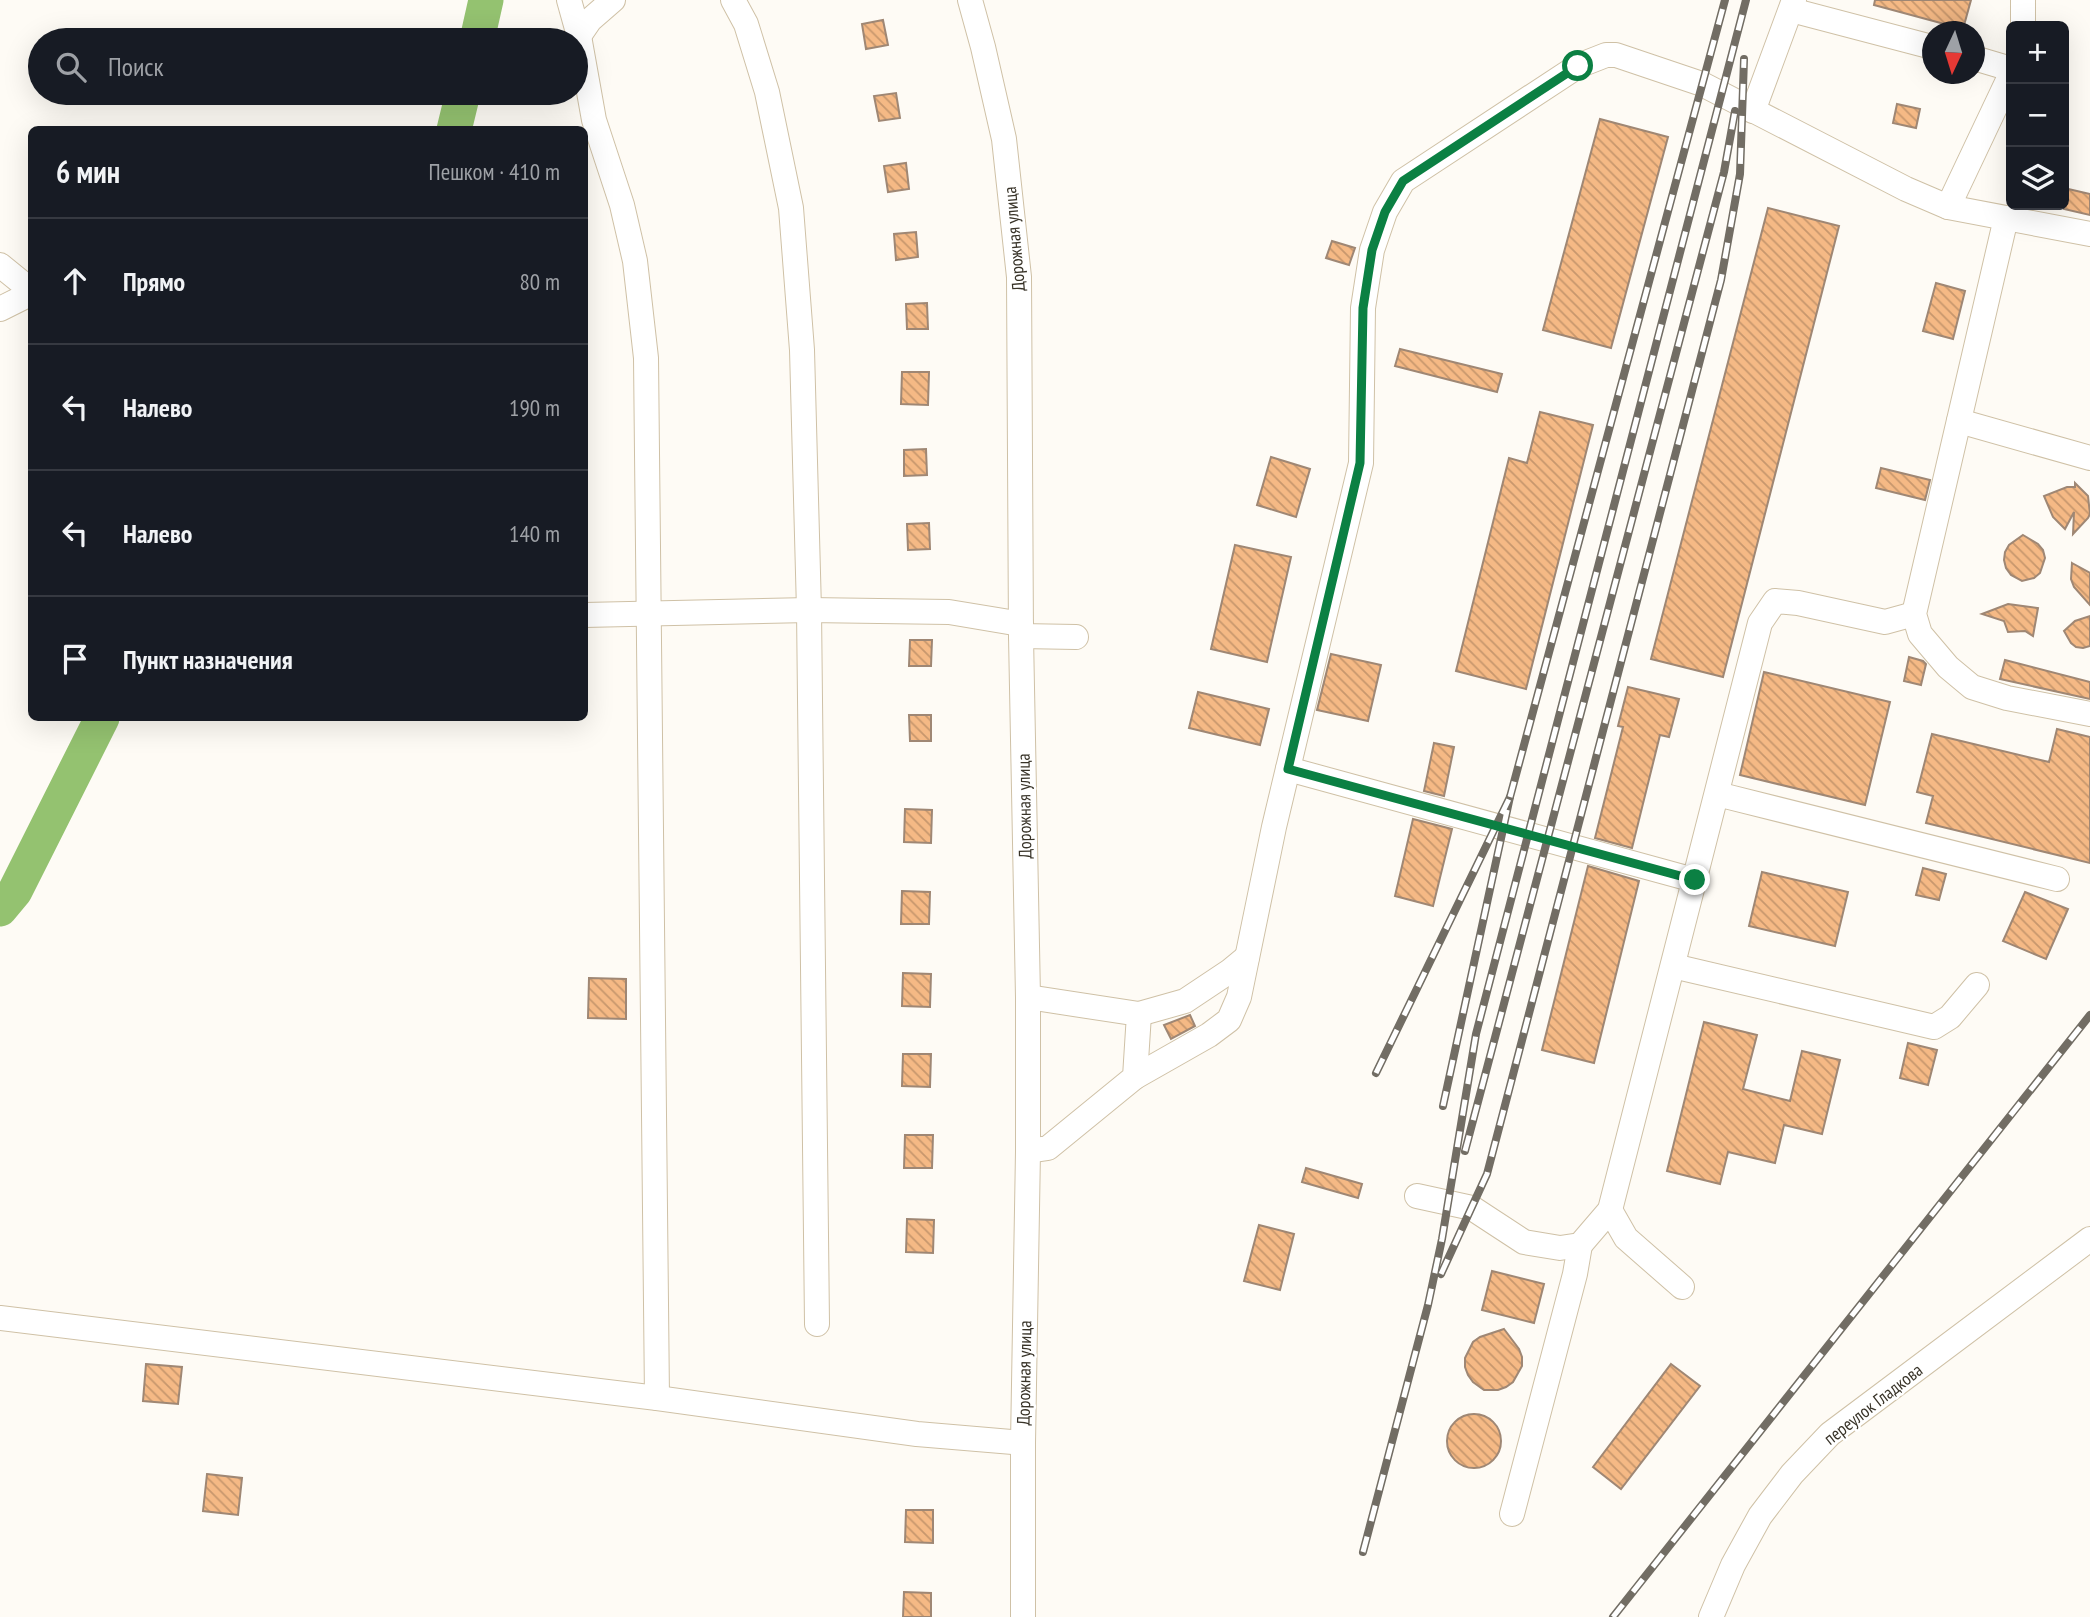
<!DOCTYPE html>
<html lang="ru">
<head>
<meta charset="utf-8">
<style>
  :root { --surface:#171b24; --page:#20242c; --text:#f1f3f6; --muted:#9ea1a6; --line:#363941 }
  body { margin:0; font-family:"PT Sans Narrow",sans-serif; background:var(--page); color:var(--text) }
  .controls { position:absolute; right:21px; top:21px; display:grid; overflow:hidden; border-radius:10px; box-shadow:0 7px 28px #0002 }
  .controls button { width:63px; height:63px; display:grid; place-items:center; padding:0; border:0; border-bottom:2px solid var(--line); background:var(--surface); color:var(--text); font:35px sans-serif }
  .compass { position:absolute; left:1922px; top:21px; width:63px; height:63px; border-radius:50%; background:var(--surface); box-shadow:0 7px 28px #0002; rotate:184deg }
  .stop { position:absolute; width:21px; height:21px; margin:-16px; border:5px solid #0b8043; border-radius:50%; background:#fff }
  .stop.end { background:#0b8043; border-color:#fff; box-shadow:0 2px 7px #0008 }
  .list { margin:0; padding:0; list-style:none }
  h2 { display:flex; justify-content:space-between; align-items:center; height:91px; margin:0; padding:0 28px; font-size:30px }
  h2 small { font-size:23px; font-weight:400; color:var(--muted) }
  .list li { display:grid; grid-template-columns:46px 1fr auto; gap:21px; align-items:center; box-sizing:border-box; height:126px; padding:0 28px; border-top:2px solid var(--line) }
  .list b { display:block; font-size:26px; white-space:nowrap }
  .list em { font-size:23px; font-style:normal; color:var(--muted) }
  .icon { flex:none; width:38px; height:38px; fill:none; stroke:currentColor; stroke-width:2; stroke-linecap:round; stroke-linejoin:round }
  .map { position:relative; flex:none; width:2090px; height:1617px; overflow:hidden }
  .search { position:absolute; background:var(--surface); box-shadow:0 7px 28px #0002; left:28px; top:28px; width:560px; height:77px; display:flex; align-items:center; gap:18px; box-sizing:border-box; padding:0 24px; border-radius:38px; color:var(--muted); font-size:26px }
  .panel { position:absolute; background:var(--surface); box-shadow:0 7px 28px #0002; left:28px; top:126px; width:560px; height:595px; border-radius:10px }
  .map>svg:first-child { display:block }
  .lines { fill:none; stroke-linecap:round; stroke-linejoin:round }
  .river { stroke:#94c270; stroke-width:35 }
  .building { fill:url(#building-back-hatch); stroke:#9f8774; stroke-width:2 }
  .minor-casing { stroke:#cfc1a6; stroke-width:26 }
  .minor { stroke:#fff; stroke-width:24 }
  .rail-casing { stroke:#726d64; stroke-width:8 }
  .rail { stroke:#fff; stroke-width:5; stroke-dasharray:16; stroke-linecap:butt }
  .route { stroke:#0b8043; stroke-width:9 }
  .labels { text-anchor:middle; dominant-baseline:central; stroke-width:5; stroke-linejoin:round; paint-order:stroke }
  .street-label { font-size:18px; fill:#383328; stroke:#fff }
</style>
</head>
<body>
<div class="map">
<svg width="2090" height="1617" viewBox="0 0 2090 1617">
  <defs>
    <pattern id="building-back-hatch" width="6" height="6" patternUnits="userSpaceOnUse" patternTransform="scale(1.75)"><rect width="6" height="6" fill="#f5b985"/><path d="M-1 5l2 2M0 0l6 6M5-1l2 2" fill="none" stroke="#c7976d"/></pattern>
  </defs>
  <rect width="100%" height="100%" fill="#fefbf5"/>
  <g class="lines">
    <g class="river">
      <polyline points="477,40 486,0"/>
      <polyline points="454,130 463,93"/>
      <polyline points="0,909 15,891 102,718"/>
    </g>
  </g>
  <g class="building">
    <polygon points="1875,0 1971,0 1963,29 1874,5"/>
    <polygon points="883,20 888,45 866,49 862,24"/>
    <polygon points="896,93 900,118 879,121 874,96"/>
    <polygon points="1897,104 1920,109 1916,128 1893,123"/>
    <polygon points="1600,119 1668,137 1611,348 1543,330"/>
    <polygon points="906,163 909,189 888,192 884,166"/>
    <polygon points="2064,188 2090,194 2090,215 2064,209"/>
    <polygon points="1768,208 1839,226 1723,677 1651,659"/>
    <polygon points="916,232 918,257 896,260 894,234"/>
    <polygon points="1332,241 1355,248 1349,265 1326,258"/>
    <polygon points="1936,283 1965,291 1953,339 1923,331"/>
    <polygon points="927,303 928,329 907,329 906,304"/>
    <polygon points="1400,349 1502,374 1497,392 1395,366"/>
    <polygon points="902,372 929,372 928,405 901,404"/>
    <polygon points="1540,412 1593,425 1526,689 1456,671 1509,458 1527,463"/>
    <polygon points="926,449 927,475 904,476 904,450"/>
    <polygon points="1271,457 1310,469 1296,517 1257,505"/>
    <polygon points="1881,468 1930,480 1925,500 1876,488"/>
    <polygon points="2075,483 2088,496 2090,514 2088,518 2073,534 2074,512 2065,529 2053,517 2044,496 2067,487 2075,487"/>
    <polygon points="929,523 930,549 908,550 907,524"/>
    <polygon points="2023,535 2038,544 2043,550 2045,558 2040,573 2034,578 2022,581 2011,575 2006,568 2004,560 2005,552 2009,545"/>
    <polygon points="1235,545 1291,557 1267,662 1211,649"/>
    <polygon points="2072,563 2090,573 2090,605 2074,587 2071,579"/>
    <polygon points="2008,604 2038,608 2033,636 2025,631 2008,632 2004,621 1982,614"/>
    <polygon points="2090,616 2090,646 2083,648 2076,647 2071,643 2064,631 2075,621"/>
    <polygon points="910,640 932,640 931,666 909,666"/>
    <polygon points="1331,654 1381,665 1368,721 1317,710"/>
    <polygon points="1909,657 1923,661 1926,664 1921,685 1904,681"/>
    <polygon points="2005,660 2090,682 2090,699 2000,679"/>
    <polygon points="1764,672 1890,702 1865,805 1740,775"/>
    <polygon points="1628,687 1679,699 1669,737 1660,735 1632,848 1595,838 1623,727 1618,726"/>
    <polygon points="1198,692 1269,709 1260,745 1189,728"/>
    <polygon points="909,715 931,715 931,741 910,741"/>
    <polygon points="2057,729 2090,737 2090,863 1926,823 1933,796 1917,792 1932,734 2049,762"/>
    <polygon points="1434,743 1454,747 1444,796 1424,791"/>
    <polygon points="905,809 932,810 931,843 904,842"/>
    <polygon points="1413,819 1452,829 1433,906 1395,896"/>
    <polygon points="1588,866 1639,881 1594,1063 1542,1050"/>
    <polygon points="1923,868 1946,874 1939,900 1916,895"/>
    <polygon points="1762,872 1848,892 1835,946 1749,926"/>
    <polygon points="902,891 930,892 929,924 901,924"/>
    <polygon points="2025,892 2068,909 2046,959 2003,941"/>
    <polygon points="903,973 931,974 930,1007 902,1006"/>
    <polygon points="589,978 626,979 626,1019 588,1018"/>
    <polygon points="1190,1015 1195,1026 1171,1039 1164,1025"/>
    <polygon points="1704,1022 1757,1035 1743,1089 1790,1101 1802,1051 1840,1060 1822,1134 1784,1125 1775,1163 1728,1152 1720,1184 1667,1171"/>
    <polygon points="1908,1043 1937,1050 1928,1085 1900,1078"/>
    <polygon points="903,1054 931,1054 930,1087 902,1086"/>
    <polygon points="905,1135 933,1135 932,1168 904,1168"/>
    <polygon points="1306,1168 1362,1184 1358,1198 1302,1182"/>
    <polygon points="907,1219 934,1220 933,1253 906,1252"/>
    <polygon points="1259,1225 1294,1234 1280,1290 1244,1281"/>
    <polygon points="1492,1271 1544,1284 1534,1323 1482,1310"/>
    <polygon points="1504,1329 1519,1349 1522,1357 1522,1366 1513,1382 1506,1387 1498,1390 1484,1390 1473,1382 1468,1375 1465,1367 1465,1358 1473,1342 1480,1337"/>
    <polygon points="146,1364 182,1367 178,1404 143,1401"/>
    <polygon points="1671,1364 1700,1386 1621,1489 1593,1467"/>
    <circle cx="1474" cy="1441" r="27"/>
    <polygon points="207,1474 242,1478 238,1515 203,1511"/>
    <polygon points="906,1510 933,1510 933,1543 905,1542"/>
    <polygon points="904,1592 931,1593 931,1617 903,1617"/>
  </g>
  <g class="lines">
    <defs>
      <g id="minor">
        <polyline points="569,0 579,36 594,120 622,205 635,261 646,358 657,1398"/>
        <polyline points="733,0 746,24 767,92 791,208 802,350 809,610 817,1324"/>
        <polyline points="970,0 983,47 1004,139 1019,277 1021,636 1028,997 1028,1151 1023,1443 1023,1617"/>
        <polyline points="1791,10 1932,47"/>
        <polyline points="2023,26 2023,0"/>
        <polyline points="579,36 590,20 613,0"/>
        <polyline points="1974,58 2011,69"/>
        <polyline points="1753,111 1794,0"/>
        <polyline points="1948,207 2011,74"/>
        <polyline points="2006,218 1914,614 1920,634 1948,667 1972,687 2007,698 2090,714"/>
        <polyline points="0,265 32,291"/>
        <polyline points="0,309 32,293"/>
        <polyline points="1959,421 2090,458"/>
        <polyline points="584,615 809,610 949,612 1021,624"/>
        <polyline points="1021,636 1076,637"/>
        <polyline points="1288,769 1694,880"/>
        <polyline points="1717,794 2057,879"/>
        <polyline points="1673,966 1934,1027 1950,1017 1977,985"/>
        <polyline points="1028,997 1139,1014 1135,1077 1048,1148 1028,1151"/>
        <polyline points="1139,1014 1185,1001 1230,971 1247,957"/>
        <polyline points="1135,1077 1209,1035 1229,1020 1239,997 1274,827 1361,463 1363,308 1372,250 1385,212 1403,181 1578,66 1606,55 1616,55 1702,84 1906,189 1948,207 2090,234"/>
        <polyline points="1417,1196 1472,1208 1524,1242 1560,1248 1580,1245 1610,1210 1760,623 1775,601 1798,603 1885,622 1914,614"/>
        <polyline points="1610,1210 1626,1238 1682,1287"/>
        <polyline points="0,1318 657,1398 917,1434 1023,1443"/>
        <polyline points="1512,1514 1575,1274 1580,1245"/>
        <polyline points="1711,1617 1733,1565 1760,1516 1792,1474 1830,1434 2090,1239"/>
      </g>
    </defs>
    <use href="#minor" class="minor-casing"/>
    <use href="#minor" class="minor"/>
    <defs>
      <g id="rail">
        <polyline points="1510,797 1725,0"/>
        <polyline points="1376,1073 1510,797 1443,1106"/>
        <polyline points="1465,1151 1724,172 1735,111"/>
        <polyline points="1441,1274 1487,1174 1721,280 1740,174 1744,59"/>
        <polyline points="1363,1552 1428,1305 1442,1239 1476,1034 1746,0"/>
        <polyline points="1613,1617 2090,1015"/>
      </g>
    </defs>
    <use href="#rail" class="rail-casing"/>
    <use href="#rail" class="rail"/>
  </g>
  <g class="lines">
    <polyline class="route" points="1578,66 1403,181 1385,212 1372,250 1363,308 1360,463 1288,769 1695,880"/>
  </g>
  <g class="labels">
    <g class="street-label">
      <text transform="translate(1014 239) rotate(-95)">Дорожная улица</text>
      <text transform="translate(1024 806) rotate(-91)">Дорожная улица</text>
      <text transform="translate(1024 1373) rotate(-89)">Дорожная улица</text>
      <text transform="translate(1873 1404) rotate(-38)">переулок Гладкова</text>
    </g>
  </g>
</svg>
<div class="controls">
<button>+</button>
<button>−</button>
<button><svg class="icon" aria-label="layers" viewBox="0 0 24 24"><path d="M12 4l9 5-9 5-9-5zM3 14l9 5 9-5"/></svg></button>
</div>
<svg class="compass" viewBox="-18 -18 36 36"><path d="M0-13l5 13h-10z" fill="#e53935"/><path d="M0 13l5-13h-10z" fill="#9ea1a6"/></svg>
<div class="stop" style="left:1578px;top:66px"></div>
<div class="stop end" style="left:1695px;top:880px"></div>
<div class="search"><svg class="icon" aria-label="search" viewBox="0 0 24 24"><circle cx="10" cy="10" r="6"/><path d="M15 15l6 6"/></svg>Поиск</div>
<section class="panel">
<h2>6 мин<small>Пешком · 410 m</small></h2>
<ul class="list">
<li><svg class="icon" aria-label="ahead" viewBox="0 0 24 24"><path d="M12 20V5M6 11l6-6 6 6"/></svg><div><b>Прямо</b></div><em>80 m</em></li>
<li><svg class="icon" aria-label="left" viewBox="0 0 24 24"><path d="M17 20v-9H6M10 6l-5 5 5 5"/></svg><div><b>Налево</b></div><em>190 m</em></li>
<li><svg class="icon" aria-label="left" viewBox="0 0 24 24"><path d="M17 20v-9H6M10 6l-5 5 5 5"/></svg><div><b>Налево</b></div><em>140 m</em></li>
<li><svg class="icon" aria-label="arrive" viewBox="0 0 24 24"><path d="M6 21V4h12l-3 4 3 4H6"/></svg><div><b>Пункт назначения</b></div></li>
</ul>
</section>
</div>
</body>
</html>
